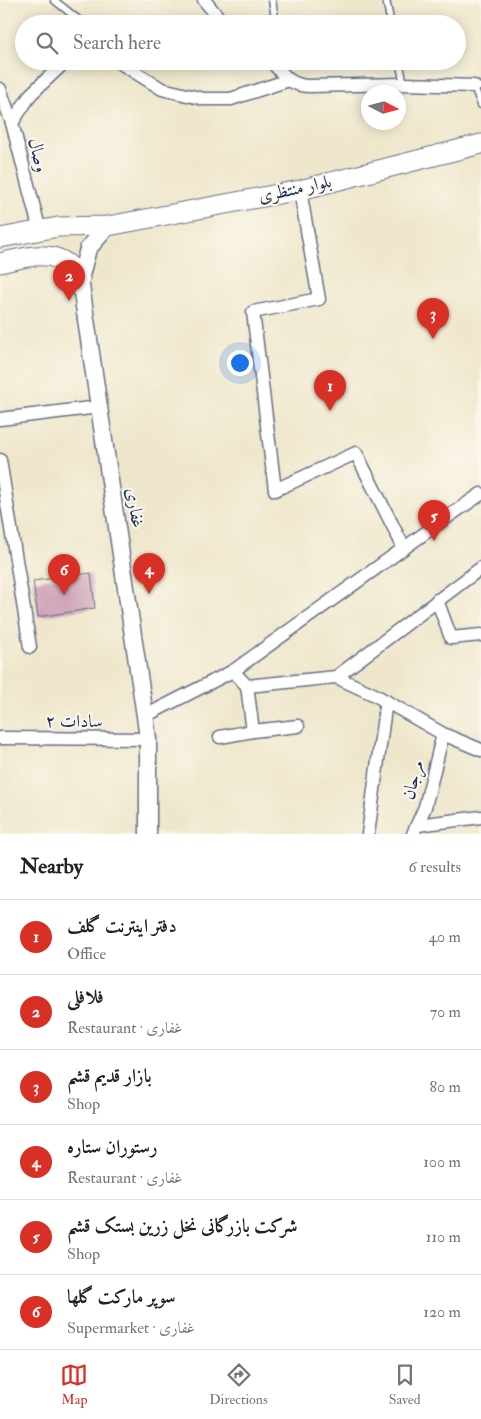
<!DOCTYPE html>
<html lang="en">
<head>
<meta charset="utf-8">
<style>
  :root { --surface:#fff; --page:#f6f6f6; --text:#222; --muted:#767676; --line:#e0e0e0; --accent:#d93025 }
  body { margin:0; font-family:"IM FELL Double Pica",Amiri,serif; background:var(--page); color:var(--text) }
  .compass { position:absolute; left:361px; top:85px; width:45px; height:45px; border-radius:50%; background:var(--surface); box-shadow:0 2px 12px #0003; rotate:96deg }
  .you { position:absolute; left:239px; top:362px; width:18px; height:18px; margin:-12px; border:4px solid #fff; border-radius:50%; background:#1a73e8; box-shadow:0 0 0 8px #1a73e833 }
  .badge { display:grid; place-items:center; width:32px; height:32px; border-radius:50%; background:var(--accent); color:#fff; font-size:16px; font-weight:700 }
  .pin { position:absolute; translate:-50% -41px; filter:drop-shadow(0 1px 2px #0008) }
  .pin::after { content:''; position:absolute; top:26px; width:18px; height:15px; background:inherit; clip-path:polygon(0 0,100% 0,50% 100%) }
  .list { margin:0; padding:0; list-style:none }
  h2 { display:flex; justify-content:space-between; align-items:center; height:65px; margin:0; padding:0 20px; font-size:21px }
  h2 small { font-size:16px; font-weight:400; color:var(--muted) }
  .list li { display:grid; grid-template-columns:32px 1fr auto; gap:15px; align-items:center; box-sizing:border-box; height:75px; padding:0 20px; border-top:1px solid var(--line) }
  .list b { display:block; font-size:19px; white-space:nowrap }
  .list p { margin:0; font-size:16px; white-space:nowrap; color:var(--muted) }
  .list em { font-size:16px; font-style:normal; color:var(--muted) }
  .icon { flex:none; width:28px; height:28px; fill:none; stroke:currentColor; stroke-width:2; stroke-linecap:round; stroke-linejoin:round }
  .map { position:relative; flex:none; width:481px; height:834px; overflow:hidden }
  .search { position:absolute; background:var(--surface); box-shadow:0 2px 12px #0003; left:15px; right:15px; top:15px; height:55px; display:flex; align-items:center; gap:12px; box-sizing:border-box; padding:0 18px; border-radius:28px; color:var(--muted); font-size:19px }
  .sheet { height:515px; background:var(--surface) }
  nav { display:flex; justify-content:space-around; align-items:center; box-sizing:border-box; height:70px; border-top:1px solid var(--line); background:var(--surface); font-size:14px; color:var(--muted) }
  nav a { display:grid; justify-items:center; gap:2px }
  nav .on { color:var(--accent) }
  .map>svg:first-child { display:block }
  .building { fill:#cda0b6 }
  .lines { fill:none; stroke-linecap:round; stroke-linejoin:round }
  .service-casing { stroke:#656f84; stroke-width:9 }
  .minor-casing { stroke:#656f84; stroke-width:15 }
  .tertiary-casing { stroke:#656f84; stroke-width:19 }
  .secondary-casing { stroke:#656f84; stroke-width:21 }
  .service { stroke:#fff; stroke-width:6 }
  .minor { stroke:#fff; stroke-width:12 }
  .tertiary { stroke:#fff; stroke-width:16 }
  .secondary { stroke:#fff; stroke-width:19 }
  .labels { text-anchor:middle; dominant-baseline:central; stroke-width:4; stroke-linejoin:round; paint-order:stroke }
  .street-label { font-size:18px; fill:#1b2f5e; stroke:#fbf7ec }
</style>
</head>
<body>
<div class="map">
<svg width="481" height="834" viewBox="0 0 481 834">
  <rect width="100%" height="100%" fill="#fbf7ec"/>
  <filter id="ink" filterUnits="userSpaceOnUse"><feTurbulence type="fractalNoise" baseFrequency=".02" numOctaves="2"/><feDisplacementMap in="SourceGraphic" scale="10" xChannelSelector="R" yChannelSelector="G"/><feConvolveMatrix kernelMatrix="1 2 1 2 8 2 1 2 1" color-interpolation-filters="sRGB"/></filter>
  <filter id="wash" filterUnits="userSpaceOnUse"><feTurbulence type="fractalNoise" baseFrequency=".0096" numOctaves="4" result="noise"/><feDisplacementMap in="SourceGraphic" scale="20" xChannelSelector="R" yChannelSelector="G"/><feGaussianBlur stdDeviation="1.12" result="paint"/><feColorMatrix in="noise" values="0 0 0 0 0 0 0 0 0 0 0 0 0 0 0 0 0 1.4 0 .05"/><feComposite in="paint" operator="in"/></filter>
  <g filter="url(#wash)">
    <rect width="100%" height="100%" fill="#efe7cc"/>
    <g id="blocks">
      <polygon class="building" points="91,573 95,608 38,617 33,581"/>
    </g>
  </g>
  <g filter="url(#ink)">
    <use href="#blocks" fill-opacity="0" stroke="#656f84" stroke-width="1"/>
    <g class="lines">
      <defs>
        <g id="service">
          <polyline points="54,0 84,24"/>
          <polyline points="272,0 276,24"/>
          <polyline points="386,0 391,24"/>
          <polyline points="399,61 404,84"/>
          <polyline points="481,87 474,86 481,105"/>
        </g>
        <g id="minor">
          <polyline points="204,0 224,24"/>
          <polyline points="117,61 162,89 204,99 231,99 289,80"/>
          <path d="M271,61C284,75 289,85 309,86L404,84L474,86"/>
          <polyline points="0,89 12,123 40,231"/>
          <polyline points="12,123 31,94 66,61"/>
          <polyline points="300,190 319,299 253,312 275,490 356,453 404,548"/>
          <polyline points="0,419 99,407"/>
          <polyline points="0,460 30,647"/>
          <polyline points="437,600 451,638 481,635"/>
          <polyline points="233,671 247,686 336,677 481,568"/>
          <polyline points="336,677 375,695 443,734 481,750"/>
          <polyline points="247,686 253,731"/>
          <polyline points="145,716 233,671 439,523 481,494"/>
          <polyline points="220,737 253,731 298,726"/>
          <polyline points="0,738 148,739"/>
          <polyline points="417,825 481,817"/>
          <polyline points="368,834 386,701"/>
          <polyline points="413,834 425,807 443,734"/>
        </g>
        <polyline id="tertiary" points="108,226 88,249 80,279 145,716 148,739 148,834"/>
        <g id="secondary">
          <polyline points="0,238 58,227 108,226 300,190 481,144"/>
          <path d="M0,263C23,258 50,248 70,266C74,270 77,275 80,279"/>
        </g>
      </defs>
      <use href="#service" class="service-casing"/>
      <use href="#minor" class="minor-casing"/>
      <use href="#tertiary" class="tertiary-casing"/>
      <use href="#secondary" class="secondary-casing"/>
      <use href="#service" class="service"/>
      <use href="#minor" class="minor"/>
      <use href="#tertiary" class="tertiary"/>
      <use href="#secondary" class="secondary"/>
    </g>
  </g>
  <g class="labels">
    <g class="street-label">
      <text transform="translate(38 155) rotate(76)">وصال</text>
      <text transform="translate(295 189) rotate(-12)">بلوار منتظری</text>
      <text transform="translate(135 508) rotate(82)">غفاری</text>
      <text x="74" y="721">سادات ۲</text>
      <text transform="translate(413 780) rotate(-75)">مرجان</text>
    </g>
  </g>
</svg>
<svg class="compass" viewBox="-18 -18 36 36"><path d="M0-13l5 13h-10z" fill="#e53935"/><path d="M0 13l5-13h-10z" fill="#767676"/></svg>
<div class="you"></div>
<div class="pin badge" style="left:330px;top:411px">1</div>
<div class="pin badge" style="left:69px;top:301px">2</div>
<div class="pin badge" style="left:433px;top:339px">3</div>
<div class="pin badge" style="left:149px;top:594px">4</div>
<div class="pin badge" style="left:434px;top:541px">5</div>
<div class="pin badge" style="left:64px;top:595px">6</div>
<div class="search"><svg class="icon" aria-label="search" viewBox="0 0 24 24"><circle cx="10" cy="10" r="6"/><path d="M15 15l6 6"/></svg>Search here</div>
</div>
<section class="sheet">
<h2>Nearby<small>6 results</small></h2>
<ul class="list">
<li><span class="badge">1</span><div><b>دفتر اینترنت گلف</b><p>Office</p></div><em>40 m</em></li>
<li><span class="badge">2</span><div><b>فلافلی</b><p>Restaurant · غفاری</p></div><em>70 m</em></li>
<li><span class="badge">3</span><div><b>بازار قدیم قشم</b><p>Shop</p></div><em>80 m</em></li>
<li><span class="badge">4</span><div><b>رستوران ستاره</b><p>Restaurant · غفاری</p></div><em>100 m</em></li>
<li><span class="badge">5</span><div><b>شرکت بازرگانی نخل زرین بستک قشم</b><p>Shop</p></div><em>110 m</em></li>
<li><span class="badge">6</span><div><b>سوپر مارکت گلها</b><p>Supermarket · غفاری</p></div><em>120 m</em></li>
</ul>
</section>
<nav>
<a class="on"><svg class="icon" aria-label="map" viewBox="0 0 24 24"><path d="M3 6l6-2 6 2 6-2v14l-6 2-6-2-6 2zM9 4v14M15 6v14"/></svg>Map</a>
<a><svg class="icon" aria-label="directions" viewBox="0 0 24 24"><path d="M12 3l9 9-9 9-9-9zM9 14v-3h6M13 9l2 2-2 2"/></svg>Directions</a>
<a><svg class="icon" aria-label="saved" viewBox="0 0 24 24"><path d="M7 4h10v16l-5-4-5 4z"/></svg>Saved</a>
</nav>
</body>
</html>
